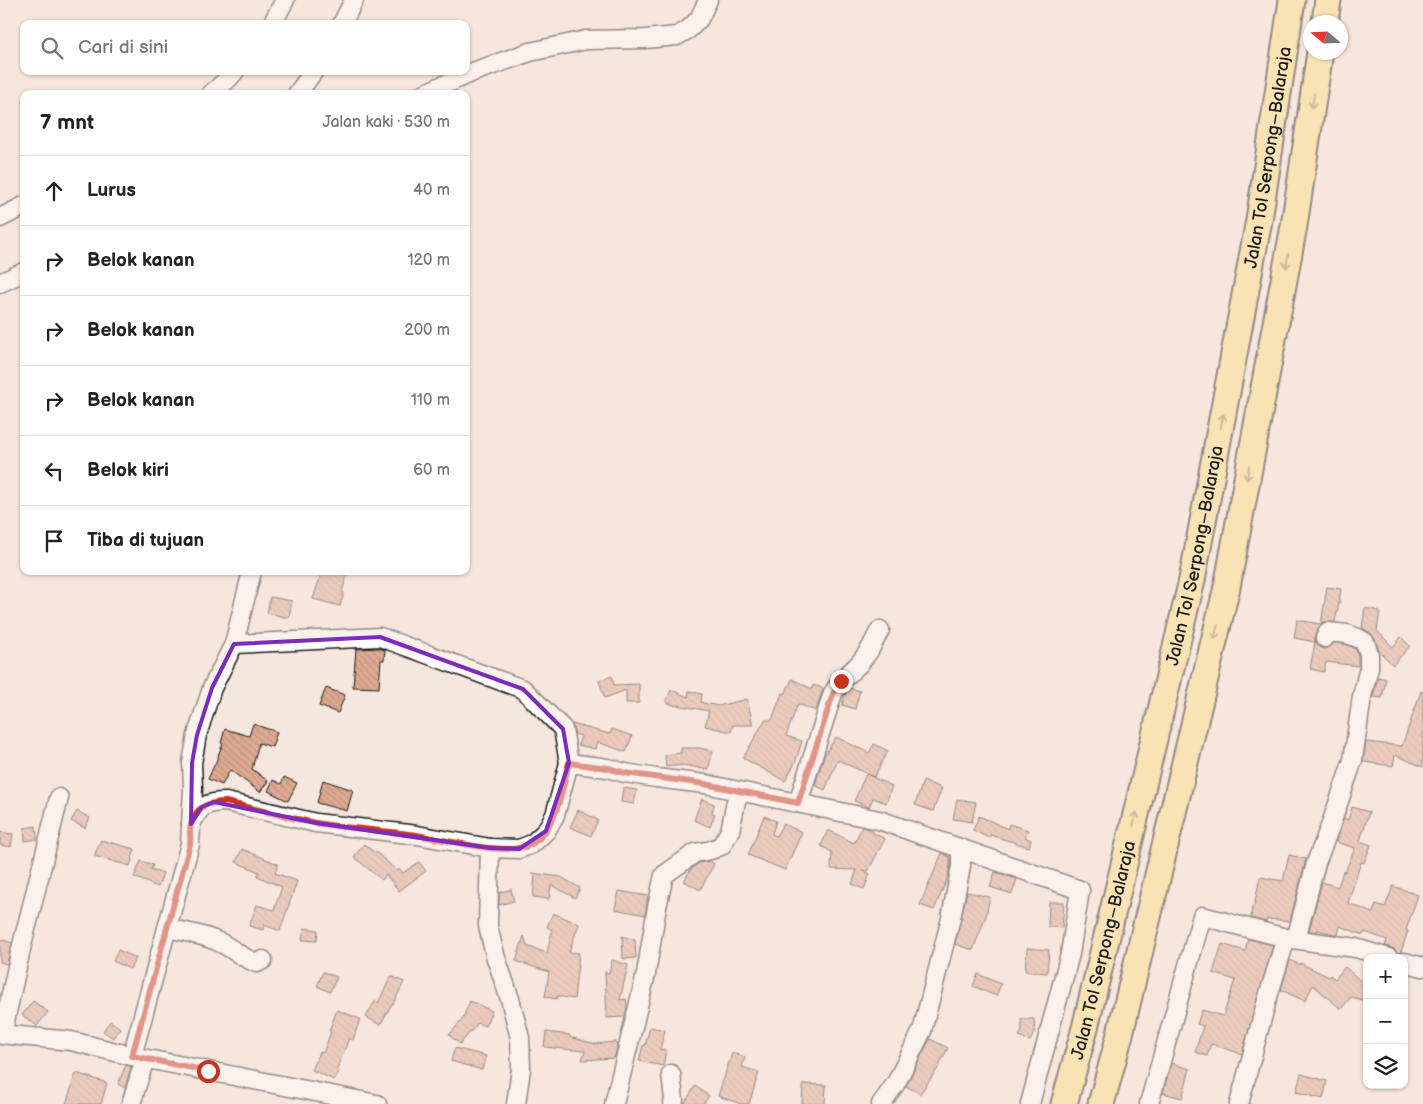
<!DOCTYPE html>
<html lang="id">
<head>
<meta charset="utf-8">
<style>
  :root { --surface:#fff; --page:#f2f2f2; --text:#222; --muted:#767676; --line:#e0e0e0 }
  body { margin:0; font-family:"Balsamiq Sans",sans-serif; background:var(--page); color:var(--text) }
  .controls { position:absolute; right:15px; bottom:15px; display:grid; overflow:hidden; border-radius:10px; box-shadow:0 1px 4px #0004 }
  .controls button { width:45px; height:45px; display:grid; place-items:center; padding:0; border:0; border-bottom:1px solid var(--line); background:var(--surface); color:var(--text); font:25px sans-serif }
  .compass { position:absolute; left:1303px; top:15px; width:45px; height:45px; border-radius:50%; background:var(--surface); box-shadow:0 1px 4px #0004; rotate:289deg }
  .stop { position:absolute; width:15px; height:15px; margin:-11px; border:4px solid #c8321e; border-radius:50%; background:#fff }
  .stop.end { background:#c8321e; border-color:#fff; box-shadow:0 1px 5px #0008 }
  .list { margin:0; padding:0; list-style:none }
  h2 { display:flex; justify-content:space-between; align-items:center; height:65px; margin:0; padding:0 20px; font-size:21px }
  h2 small { font-size:16px; font-weight:400; color:var(--muted) }
  .list li { display:grid; grid-template-columns:32px 1fr auto; gap:15px; align-items:center; box-sizing:border-box; height:70px; padding:0 20px; border-top:1px solid var(--line) }
  .list b { display:block; font-size:19px; white-space:nowrap }
  .list em { font-size:16px; font-style:normal; color:var(--muted) }
  .icon { flex:none; width:28px; height:28px; fill:none; stroke:currentColor; stroke-width:2; stroke-linecap:round; stroke-linejoin:round }
  .map { position:relative; flex:none; width:1423px; height:1104px; overflow:hidden }
  .search { position:absolute; background:var(--surface); box-shadow:0 1px 4px #0004; left:20px; top:20px; width:450px; height:55px; display:flex; align-items:center; gap:12px; box-sizing:border-box; padding:0 18px; border-radius:10px; color:var(--muted); font-size:19px }
  .panel { position:absolute; background:var(--surface); box-shadow:0 1px 4px #0004; left:20px; top:90px; width:450px; height:485px; border-radius:10px }
  .map>svg:first-child { display:block }
  .building { fill:url(#building-back-hatch); stroke:#1c1c1c }
  .lines { fill:none; stroke-linecap:round; stroke-linejoin:round }
  .minor-casing { stroke:#1c1c1c; stroke-width:21 }
  .highway-casing { stroke:#1c1c1c; stroke-width:29 }
  .minor { stroke:#fff; stroke-width:18 }
  .highway { stroke:#fddf80; stroke-width:25 }
  .oneway { stroke:#988753 }
  .route { stroke:#c8321e; stroke-width:6 }
  .marked { fill:none; stroke:#7b2cbf; stroke-width:4; stroke-linejoin:round }
  .labels { text-anchor:middle; dominant-baseline:central; stroke-width:4.5; stroke-linejoin:round; paint-order:stroke }
  .street-label { font-size:18px; fill:#1c1c1c; stroke:#fff }
</style>
</head>
<body>
<div class="map">
<svg width="1423" height="1104" viewBox="0 0 1423 1104">
  <defs>
    <pattern id="building-back-hatch" width="6" height="6" patternUnits="userSpaceOnUse" patternTransform="scale(1.25)"><rect width="6" height="6" fill="#deaa92"/><path d="M-1 5l2 2M0 0l6 6M5-1l2 2" fill="none" stroke="#be927d"/></pattern>
  </defs>
  <rect width="100%" height="100%" fill="#f5e6de"/>
  <filter id="ink" filterUnits="userSpaceOnUse"><feTurbulence type="fractalNoise" baseFrequency=".02" numOctaves="2"/><feDisplacementMap in="SourceGraphic" scale="10" xChannelSelector="R" yChannelSelector="G"/><feConvolveMatrix kernelMatrix="1 2 1 2 8 2 1 2 1" color-interpolation-filters="sRGB"/></filter>
  <g filter="url(#ink)">
    <g class="building">
      <polygon points="322,571 333,571 347,575 342,592 344,593 340,606 313,599"/>
      <polygon points="1327,587 1341,589 1339,603 1335,622 1323,622 1319,627 1314,638 1316,643 1320,647 1325,649 1330,647 1334,643 1345,644 1354,648 1356,649 1358,656 1358,666 1326,662 1324,672 1310,669 1315,642 1294,638 1297,620 1321,624"/>
      <polygon points="270,597 292,601 289,618 267,613"/>
      <polygon points="1365,608 1380,611 1377,631 1393,647 1401,637 1410,646 1393,665 1379,651 1375,639 1371,633 1362,628"/>
      <polygon points="378,648 385,650 384,660 381,660 379,688 353,687 356,649"/>
      <polygon points="612,676 614,685 639,684 639,703 626,703 626,690 605,698 599,681"/>
      <polygon points="1378,677 1386,679 1382,698 1373,697"/>
      <polygon points="792,679 812,689 813,685 823,688 816,711 798,704 793,717 786,736 802,741 795,763 785,781 743,758 765,720 772,720 782,693 785,694"/>
      <polygon points="326,688 345,695 338,713 319,706"/>
      <polygon points="849,688 860,691 855,709 842,705 845,694"/>
      <polygon points="671,690 688,697 689,691 702,694 701,702 710,705 710,704 718,706 747,699 753,725 733,725 731,732 705,726 709,711 676,705 676,706 666,702"/>
      <polygon points="1421,691 1423,692 1423,767 1395,755 1393,766 1363,762 1366,742 1402,746"/>
      <polygon points="253,724 277,732 272,747 259,743 252,769 268,781 260,792 230,770 222,785 208,779 219,755 218,755 223,744 221,743 225,729 249,736"/>
      <polygon points="572,724 610,734 612,729 632,736 626,752 597,742 595,749 578,745 581,736 575,734"/>
      <polygon points="836,737 869,753 874,744 888,751 874,777 838,760 825,790 815,785 824,756"/>
      <polygon points="681,748 699,748 713,751 708,770 684,765 666,767 665,755 681,753"/>
      <polygon points="866,774 892,786 886,803 873,798 869,807 854,801"/>
      <polygon points="284,777 297,783 288,801 268,791 273,780 281,784"/>
      <polygon points="323,780 353,790 347,811 317,803"/>
      <polygon points="923,781 942,788 933,811 915,805"/>
      <polygon points="623,788 637,790 634,804 621,802"/>
      <polygon points="702,799 714,804 712,813 715,814 710,827 694,820"/>
      <polygon points="957,799 976,802 972,822 953,819"/>
      <polygon points="1352,807 1369,812 1360,841 1371,845 1364,863 1361,862 1348,903 1373,913 1376,904 1385,907 1393,886 1418,895 1406,930 1408,931 1401,952 1398,953 1393,948 1385,946 1387,940 1365,932 1363,935 1340,926 1338,935 1317,930 1317,932 1309,931 1322,882 1338,887 1343,871 1345,872 1355,848 1336,842 1344,818 1348,820"/>
      <polygon points="578,810 598,820 591,836 570,827"/>
      <polygon points="77,811 90,818 85,828 71,821"/>
      <polygon points="764,816 776,821 772,834 776,836 783,824 802,832 785,870 748,855"/>
      <polygon points="979,816 1008,829 1009,824 1028,830 1025,837 1031,840 1029,847 990,835 989,838 973,830"/>
      <polygon points="36,826 37,839 25,841 24,828"/>
      <polygon points="862,827 873,830 872,832 885,839 868,871 862,870 870,874 864,889 852,884 857,870 831,869 832,852 821,846 828,830 854,843"/>
      <polygon points="0,832 13,834 11,847 0,845"/>
      <polygon points="101,840 135,849 130,866 94,856"/>
      <polygon points="364,844 375,853 376,852 397,871 400,869 403,873 419,862 426,871 399,891 386,875 382,880 354,857"/>
      <polygon points="242,849 278,864 275,873 297,881 280,931 264,925 263,930 249,926 257,905 274,910 282,887 257,876 259,872 236,862"/>
      <polygon points="942,853 950,857 950,865 948,877 934,910 920,905"/>
      <polygon points="1289,855 1306,859 1290,921 1267,919 1266,922 1251,918 1252,906 1254,906 1260,877 1283,881"/>
      <polygon points="141,861 153,865 151,869 163,873 158,887 134,877"/>
      <polygon points="710,861 714,864 700,890 684,881 691,869 699,863"/>
      <polygon points="995,872 1017,879 1012,894 990,887"/>
      <polygon points="532,873 561,877 580,888 575,898 551,885 549,899 533,897 535,876"/>
      <polygon points="511,889 514,901 499,905 499,893"/>
      <polygon points="619,891 648,896 645,915 615,909"/>
      <polygon points="967,892 990,897 986,916 973,950 955,944"/>
      <polygon points="1049,902 1064,902 1062,928 1048,927"/>
      <polygon points="553,913 579,924 569,952 579,953 574,999 557,996 557,999 545,997 549,972 516,961 524,936 527,946 547,953 552,930 547,927"/>
      <polygon points="304,928 318,930 317,941 302,940"/>
      <polygon points="622,936 635,940 636,958 623,959"/>
      <polygon points="0,939 12,943 7,964 0,962"/>
      <polygon points="1248,939 1273,945 1242,1054 1211,1044 1207,1056 1195,1052 1203,1026 1197,1024 1202,1010 1223,1016 1235,980 1213,973 1222,944 1245,951"/>
      <polygon points="1027,948 1049,950 1047,973 1025,971"/>
      <polygon points="118,950 136,958 130,969 113,961"/>
      <polygon points="612,960 628,965 620,1000 626,999 627,1007 625,1017 607,1018 605,972 609,973"/>
      <polygon points="1290,960 1300,965 1300,963 1329,977 1330,975 1335,979 1345,967 1367,987 1367,1001 1351,997 1341,1009 1313,985 1305,1001 1281,990"/>
      <polygon points="323,972 337,977 330,992 317,986"/>
      <polygon points="978,974 1001,984 996,996 973,986"/>
      <polygon points="391,976 404,982 393,1004 392,1004 380,1025 366,1017 375,1001 378,1003"/>
      <polygon points="33,1001 48,1012 37,1026 22,1015"/>
      <polygon points="470,1001 492,1011 485,1026 478,1023 460,1044 449,1035 462,1020"/>
      <polygon points="337,1010 360,1019 353,1040 349,1038 337,1069 339,1070 334,1080 312,1070 320,1052 323,1053 331,1032 329,1031"/>
      <polygon points="1021,1019 1034,1019 1035,1031 1030,1041 1019,1036 1022,1030"/>
      <polygon points="110,1021 120,1028 113,1038 103,1031"/>
      <polygon points="650,1027 665,1030 660,1049 666,1050 663,1066 639,1061 643,1045 645,1046"/>
      <polygon points="546,1032 570,1035 569,1037 595,1044 616,1042 617,1049 614,1058 582,1060 585,1051 544,1047"/>
      <polygon points="930,1039 948,1048 938,1068 920,1094 906,1086"/>
      <polygon points="455,1048 486,1056 482,1070 451,1061"/>
      <polygon points="732,1053 745,1057 742,1067 759,1072 749,1104 741,1104 718,1096"/>
      <polygon points="1171,1063 1190,1069 1182,1098 1163,1093"/>
      <polygon points="126,1065 131,1067 125,1088 118,1084"/>
      <polygon points="76,1073 107,1083 101,1104 66,1104"/>
      <polygon points="1301,1074 1327,1081 1323,1099 1296,1092"/>
      <polygon points="803,1084 826,1085 825,1104 802,1104"/>
      <polygon points="695,1086 709,1096 703,1104 684,1104"/>
    </g>
    <g class="lines">
      <defs>
        <g id="minor">
          <polyline points="272,24 285,0"/>
          <polyline points="342,24 354,0"/>
          <polyline points="211,94 228,79 235,71"/>
          <polyline points="297,94 314,71"/>
          <polyline points="423,94 473,72 530,52 586,40 645,39 677,36 689,29 699,19 708,0"/>
          <polyline points="0,218 24,206"/>
          <polyline points="0,283 24,272"/>
          <polyline points="252,571 234,644 212,688 197,735 192,763 193,788 190,844 132,1056 377,1104"/>
          <polyline points="569,763 608,768 625,773 656,778 705,784 879,820 1080,890 1070,954 1030,1104"/>
          <polyline points="798,803 833,693 841,681 859,664 869,651 880,630"/>
          <path d="M191,824C200,806 206,802 226,802L316,823L417,835L490,848L519,849L532,844L546,831L555,815L569,763L563,729L523,689L380,637L234,644"/>
          <polyline points="490,848 488,926 495,955 510,999 520,1038 521,1069 516,1104"/>
          <path d="M167,928C185,932 206,935 223,944C236,951 242,958 257,963L263,960"/>
          <polyline points="1296,939 1316,863 1331,824 1353,760 1362,696 1369,668 1369,654 1365,642 1358,638 1347,634 1328,632 1325,638"/>
          <polyline points="1404,962 1423,967"/>
          <polyline points="0,1034 71,1041 132,1056"/>
          <polyline points="2,1035 21,949 59,798"/>
          <polyline points="671,1074 674,1100 673,1104"/>
          <polyline points="131,1104 145,1059"/>
          <polyline points="614,1104 646,974 657,907 664,875 695,853 711,850 721,846 730,831 738,792"/>
          <polyline points="881,1104 896,1083 922,1031 951,918 961,866 961,849"/>
          <polyline points="1149,1104 1202,916 1286,938 1356,948 1389,958"/>
          <polyline points="1239,1104 1267,1000 1286,938"/>
        </g>
        <g id="highway">
          <polyline points="1325,22 1328,0"/>
          <path id="s1" d="M1064,1104L1085,1028L1192,580L1259,220L1292,0"/>
          <polyline points="1101,1104 1119,1038 1227,587 1294,226 1320,52"/>
        </g>
      </defs>
      <use href="#minor" class="minor-casing"/>
      <use href="#highway" class="highway-casing"/>
      <use href="#minor" class="minor"/>
      <use href="#highway" class="highway"/>
    </g>
    <defs><path id="oneway-shaft" d="M-6 0H5M1.5-3L5.5 0L1.5 3" fill="none" stroke-width="1.6" stroke-linecap="round" stroke-linejoin="round" transform="scale(1.25)"/></defs>
    <g class="oneway">
      <use href="#oneway-shaft" transform="translate(1313 101) rotate(99)"/>
      <use href="#oneway-shaft" transform="translate(1287 261) rotate(100)"/>
      <use href="#oneway-shaft" transform="translate(1222 421) rotate(-80)"/>
      <use href="#oneway-shaft" transform="translate(1248 473) rotate(100)"/>
      <use href="#oneway-shaft" transform="translate(1216 632) rotate(103)"/>
      <use href="#oneway-shaft" transform="translate(1135 819) rotate(-77)"/>
    </g>
  </g>
  <g class="lines" filter="url(#ink)">
    <path class="route" d="M208,1071L132,1056L190,844C191,838 189,830 191,824C196,806 210,802 226,802C256,809 285,817 315,823C348,829 383,830 416,835C445,839 507,858 532,844C557,829 562,789 569,763L608,768L625,773L705,784L798,803L833,694L841,681"/>
  </g>
  <path d="M0 0H1423V1104H0ZM380,637L523,689L563,729L569,763L546,831L519,849L490,848L316,823L214,802L202,807L191,824L192,763L197,735L212,688L234,644Z" fill="#f5e6de" fill-opacity=".55" fill-rule="evenodd"/>
  <path class="marked" d="M380,637L523,689L563,729L569,763L546,831L519,849L490,848L316,823L214,802L202,807L191,824L192,763L197,735L212,688L234,644Z"/>
  <g class="labels">
    <g class="street-label">
      <text stroke="none"><textPath href="#s1" startOffset="969">Jalan Tol Serpong–Balaraja</textPath></text>
      <text stroke="none"><textPath href="#s1" startOffset="564">Jalan Tol Serpong–Balaraja</textPath></text>
      <text stroke="none"><textPath href="#s1" startOffset="159">Jalan Tol Serpong–Balaraja</textPath></text>
    </g>
  </g>
</svg>
<div class="controls">
<button>+</button>
<button>−</button>
<button><svg class="icon" aria-label="layers" viewBox="0 0 24 24"><path d="M12 4l9 5-9 5-9-5zM3 14l9 5 9-5"/></svg></button>
</div>
<svg class="compass" viewBox="-18 -18 36 36"><path d="M0-13l5 13h-10z" fill="#e53935"/><path d="M0 13l5-13h-10z" fill="#767676"/></svg>
<div class="stop" style="left:208px;top:1071px"></div>
<div class="stop end" style="left:841px;top:681px"></div>
<div class="search"><svg class="icon" aria-label="search" viewBox="0 0 24 24"><circle cx="10" cy="10" r="6"/><path d="M15 15l6 6"/></svg>Cari di sini</div>
<section class="panel">
<h2>7 mnt<small>Jalan kaki · 530 m</small></h2>
<ul class="list">
<li><svg class="icon" aria-label="ahead" viewBox="0 0 24 24"><path d="M12 20V5M6 11l6-6 6 6"/></svg><div><b>Lurus</b></div><em>40 m</em></li>
<li><svg class="icon" aria-label="right" viewBox="0 0 24 24"><path d="M7 20v-9h11M14 6l5 5-5 5"/></svg><div><b>Belok kanan</b></div><em>120 m</em></li>
<li><svg class="icon" aria-label="right" viewBox="0 0 24 24"><path d="M7 20v-9h11M14 6l5 5-5 5"/></svg><div><b>Belok kanan</b></div><em>200 m</em></li>
<li><svg class="icon" aria-label="right" viewBox="0 0 24 24"><path d="M7 20v-9h11M14 6l5 5-5 5"/></svg><div><b>Belok kanan</b></div><em>110 m</em></li>
<li><svg class="icon" aria-label="left" viewBox="0 0 24 24"><path d="M17 20v-9H6M10 6l-5 5 5 5"/></svg><div><b>Belok kiri</b></div><em>60 m</em></li>
<li><svg class="icon" aria-label="arrive" viewBox="0 0 24 24"><path d="M6 21V4h12l-3 4 3 4H6"/></svg><div><b>Tiba di tujuan</b></div></li>
</ul>
</section>
</div>
</body>
</html>
